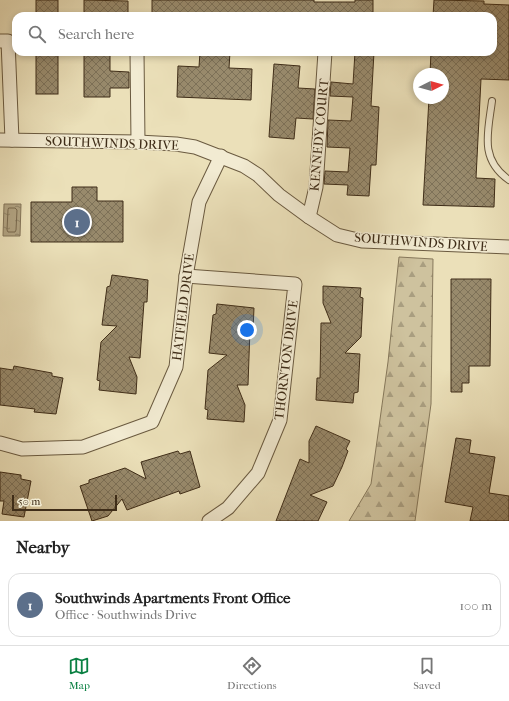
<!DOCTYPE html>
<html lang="en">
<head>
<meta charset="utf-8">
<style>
  :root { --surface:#fff; --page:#f2f2f2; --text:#222; --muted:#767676; --line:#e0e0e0; --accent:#0b8043 }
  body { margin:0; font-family:"IM FELL French Canon",serif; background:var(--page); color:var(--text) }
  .compass { position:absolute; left:413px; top:68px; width:36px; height:36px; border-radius:50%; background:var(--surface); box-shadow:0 2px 6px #0003; rotate:84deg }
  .scale { position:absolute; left:12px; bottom:10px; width:105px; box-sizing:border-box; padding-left:4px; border:2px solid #3f2d18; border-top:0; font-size:11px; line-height:14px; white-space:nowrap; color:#3f2d18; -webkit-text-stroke:3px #f2ebd2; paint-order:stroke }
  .you { position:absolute; left:247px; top:330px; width:14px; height:14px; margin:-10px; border:3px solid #fff; border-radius:50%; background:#1a73e8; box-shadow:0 0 0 6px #1a73e833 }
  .badge { display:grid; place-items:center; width:26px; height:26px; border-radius:50%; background:var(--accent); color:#fff; font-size:13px; font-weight:700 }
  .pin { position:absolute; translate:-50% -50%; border:2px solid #fff; box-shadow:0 1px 4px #0006 }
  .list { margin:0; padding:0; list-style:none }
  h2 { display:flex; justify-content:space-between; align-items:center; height:52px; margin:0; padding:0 16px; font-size:17px }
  h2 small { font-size:13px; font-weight:400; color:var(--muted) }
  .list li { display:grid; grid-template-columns:26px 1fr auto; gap:12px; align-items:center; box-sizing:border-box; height:64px; margin:0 8px 8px; padding:0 8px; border:1px solid var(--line); border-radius:12px }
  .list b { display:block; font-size:15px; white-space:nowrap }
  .list p { margin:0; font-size:13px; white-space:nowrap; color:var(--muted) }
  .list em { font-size:13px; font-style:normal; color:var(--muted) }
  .icon { flex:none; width:22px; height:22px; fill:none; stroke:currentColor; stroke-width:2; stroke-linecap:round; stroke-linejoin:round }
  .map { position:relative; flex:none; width:509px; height:521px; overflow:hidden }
  .search { position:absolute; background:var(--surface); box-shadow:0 2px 6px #0003; left:12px; right:12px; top:12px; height:44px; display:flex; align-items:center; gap:10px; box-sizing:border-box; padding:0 14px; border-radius:12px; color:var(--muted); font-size:15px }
  .sheet { height:124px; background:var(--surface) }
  nav { display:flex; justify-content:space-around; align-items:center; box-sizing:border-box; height:56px; border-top:1px solid var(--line); background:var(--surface); font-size:11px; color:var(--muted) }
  nav a { display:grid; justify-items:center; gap:2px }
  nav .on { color:var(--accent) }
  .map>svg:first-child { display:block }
  .forest { fill:url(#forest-firs); stroke:#86785b }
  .water { fill:url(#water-ripples); stroke:#837458 }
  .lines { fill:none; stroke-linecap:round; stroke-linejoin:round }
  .shore { stroke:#78684d; stroke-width:1 }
  .building { fill:url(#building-cross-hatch); stroke:#3f2d18 }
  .lane-casing { stroke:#6a5a40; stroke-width:8 }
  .street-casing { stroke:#6a5a40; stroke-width:15 }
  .lane { stroke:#f2ebd2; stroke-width:6 }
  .street { stroke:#f2ebd2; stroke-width:13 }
  .labels { text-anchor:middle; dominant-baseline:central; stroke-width:3; stroke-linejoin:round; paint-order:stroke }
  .street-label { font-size:13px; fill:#3f2d18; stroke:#f2ebd2 }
</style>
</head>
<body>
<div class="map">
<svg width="509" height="521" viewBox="0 0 509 521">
  <defs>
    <pattern id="forest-firs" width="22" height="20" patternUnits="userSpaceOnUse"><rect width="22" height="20" fill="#cec29e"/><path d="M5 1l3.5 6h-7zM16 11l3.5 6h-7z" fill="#a99e80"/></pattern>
    <pattern id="water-ripples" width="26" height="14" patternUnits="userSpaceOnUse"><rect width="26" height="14" fill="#b1a382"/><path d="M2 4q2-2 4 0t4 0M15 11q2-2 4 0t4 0" fill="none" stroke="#918569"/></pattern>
    <pattern id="building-cross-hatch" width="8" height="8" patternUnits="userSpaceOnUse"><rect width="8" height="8" fill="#988a6c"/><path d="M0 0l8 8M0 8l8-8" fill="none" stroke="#7d7158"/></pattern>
  </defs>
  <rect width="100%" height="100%" fill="#ebe0b9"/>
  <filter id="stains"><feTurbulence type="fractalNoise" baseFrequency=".005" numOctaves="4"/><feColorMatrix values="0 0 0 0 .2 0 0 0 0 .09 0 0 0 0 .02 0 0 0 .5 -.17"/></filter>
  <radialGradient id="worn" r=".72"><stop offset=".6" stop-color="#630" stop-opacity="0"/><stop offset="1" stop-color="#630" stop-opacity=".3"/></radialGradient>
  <polygon class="forest" points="399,257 433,259 431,404 415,521 349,521 371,484 388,362"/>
  <polygon class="water" points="4,204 21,204 20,236 3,236"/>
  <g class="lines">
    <polygon class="shore" points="9,208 15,208 17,210 16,230 15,232 8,232 7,230 8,210"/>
  </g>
  <g class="building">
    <rect x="36" y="0" width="22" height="16"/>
    <polygon points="84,0 128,1 128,15 84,16"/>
    <polygon points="152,0 314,0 314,2 355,2 355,0 373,0 373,16 152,16"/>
    <polygon points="434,0 484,1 484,4 509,5 509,80 481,79 476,178 495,179 494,207 423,205 429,98 443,98 443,74 430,74 431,52 493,52 494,16 433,16"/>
    <rect x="36" y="52" width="22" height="42"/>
    <polygon points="84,52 110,52 110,71 129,72 129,88 110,88 110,97 84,97"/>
    <polygon points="200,52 230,52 229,68 252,69 251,100 177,97 178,66 199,67"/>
    <polygon points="355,52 374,52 371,106 379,107 376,165 371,165 369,196 347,195 348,185 324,184 325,171 348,172 350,148 327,147 328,120 351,121 353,97 330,96 331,82 353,84"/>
    <polygon points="274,64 300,66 298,88 315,89 313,119 296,118 294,139 269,137"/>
    <polygon points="72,187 97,187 97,201 123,201 123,242 31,242 31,202 72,202"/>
    <polygon points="112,275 148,280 147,302 144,302 140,358 129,357 137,377 136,394 99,390 100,381 97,380 101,342 117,326 102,325 107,287 110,286"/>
    <polygon points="451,279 491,279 490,366 469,366 469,383 462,383 462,392 451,392"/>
    <polygon points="323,286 361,288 360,297 363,298 361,337 345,353 360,354 358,392 354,393 353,403 316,400 317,378 320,378 321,323 331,323 323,303"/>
    <polygon points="217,304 254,308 253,330 250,329 248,385 237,385 245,405 244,422 207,419 208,410 205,409 208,370 227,355 209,353 213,315 216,314"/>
    <polygon points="14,366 52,373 52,376 63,378 56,414 34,412 35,409 0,405 0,368 13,370"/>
    <polygon points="316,426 350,441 346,449 348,451 342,467 333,486 310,495 327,502 318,521 276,521 300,459 309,463 309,441"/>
    <polygon points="456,438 471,440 469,453 495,457 489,493 509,496 509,521 470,521 473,507 445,502"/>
    <polygon points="178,451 180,454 190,451 200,487 180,494 179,491 127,510 122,499 108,516 92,521 80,486 89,483 89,480 125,468 146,479 141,462"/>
    <polygon points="0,472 21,475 21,479 31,481 24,517 2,514 4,501 0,501"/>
  </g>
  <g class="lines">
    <defs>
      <path id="lane" d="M492,101C488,132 479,159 509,180"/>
      <g id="street">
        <polyline points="0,41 8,41 12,140"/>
        <polyline points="137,52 138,142"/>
        <polyline points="0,140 138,142 176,144 195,147 244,166 258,175 279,195 309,217 337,235 362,241 509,247"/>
        <polyline points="309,217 316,187 325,52"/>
        <polyline points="186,276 295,284 280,420 258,473 228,508 209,521"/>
        <polyline points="0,443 22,449 83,447 152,422 176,367 186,276 199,202 221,156"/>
      </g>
    </defs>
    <use href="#lane" class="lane-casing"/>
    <use href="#street" class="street-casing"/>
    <use href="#lane" class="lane"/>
    <use href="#street" class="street"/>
  </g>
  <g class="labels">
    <g class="street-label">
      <text transform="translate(319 135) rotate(-85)">KENNEDY COURT</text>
      <text transform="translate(112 143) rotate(2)">SOUTHWINDS DRIVE</text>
      <text transform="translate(421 242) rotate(4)">SOUTHWINDS DRIVE</text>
      <text transform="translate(183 307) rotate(-83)">HATFIELD DRIVE</text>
      <text transform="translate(286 360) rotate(-83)">THORNTON DRIVE</text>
    </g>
  </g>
  <rect width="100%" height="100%" filter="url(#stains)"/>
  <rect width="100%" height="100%" fill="url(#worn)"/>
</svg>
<svg class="compass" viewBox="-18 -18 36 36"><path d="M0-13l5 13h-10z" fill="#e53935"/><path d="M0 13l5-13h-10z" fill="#767676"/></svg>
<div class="scale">50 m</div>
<div class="you"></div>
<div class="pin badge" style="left:77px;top:222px;background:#5c6f8a">1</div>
<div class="search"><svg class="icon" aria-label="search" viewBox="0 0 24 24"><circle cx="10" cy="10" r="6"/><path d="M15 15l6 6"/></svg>Search here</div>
</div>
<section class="sheet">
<h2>Nearby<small></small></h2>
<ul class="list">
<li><span class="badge" style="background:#5c6f8a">1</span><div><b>Southwinds Apartments Front Office</b><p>Office · Southwinds Drive</p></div><em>100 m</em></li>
</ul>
</section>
<nav>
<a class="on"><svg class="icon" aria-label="map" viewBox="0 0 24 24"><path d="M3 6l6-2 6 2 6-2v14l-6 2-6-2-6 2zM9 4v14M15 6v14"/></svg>Map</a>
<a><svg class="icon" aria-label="directions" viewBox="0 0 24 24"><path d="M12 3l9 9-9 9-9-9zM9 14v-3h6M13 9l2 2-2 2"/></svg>Directions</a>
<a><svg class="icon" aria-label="saved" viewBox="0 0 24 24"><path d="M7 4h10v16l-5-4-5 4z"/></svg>Saved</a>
</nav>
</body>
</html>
